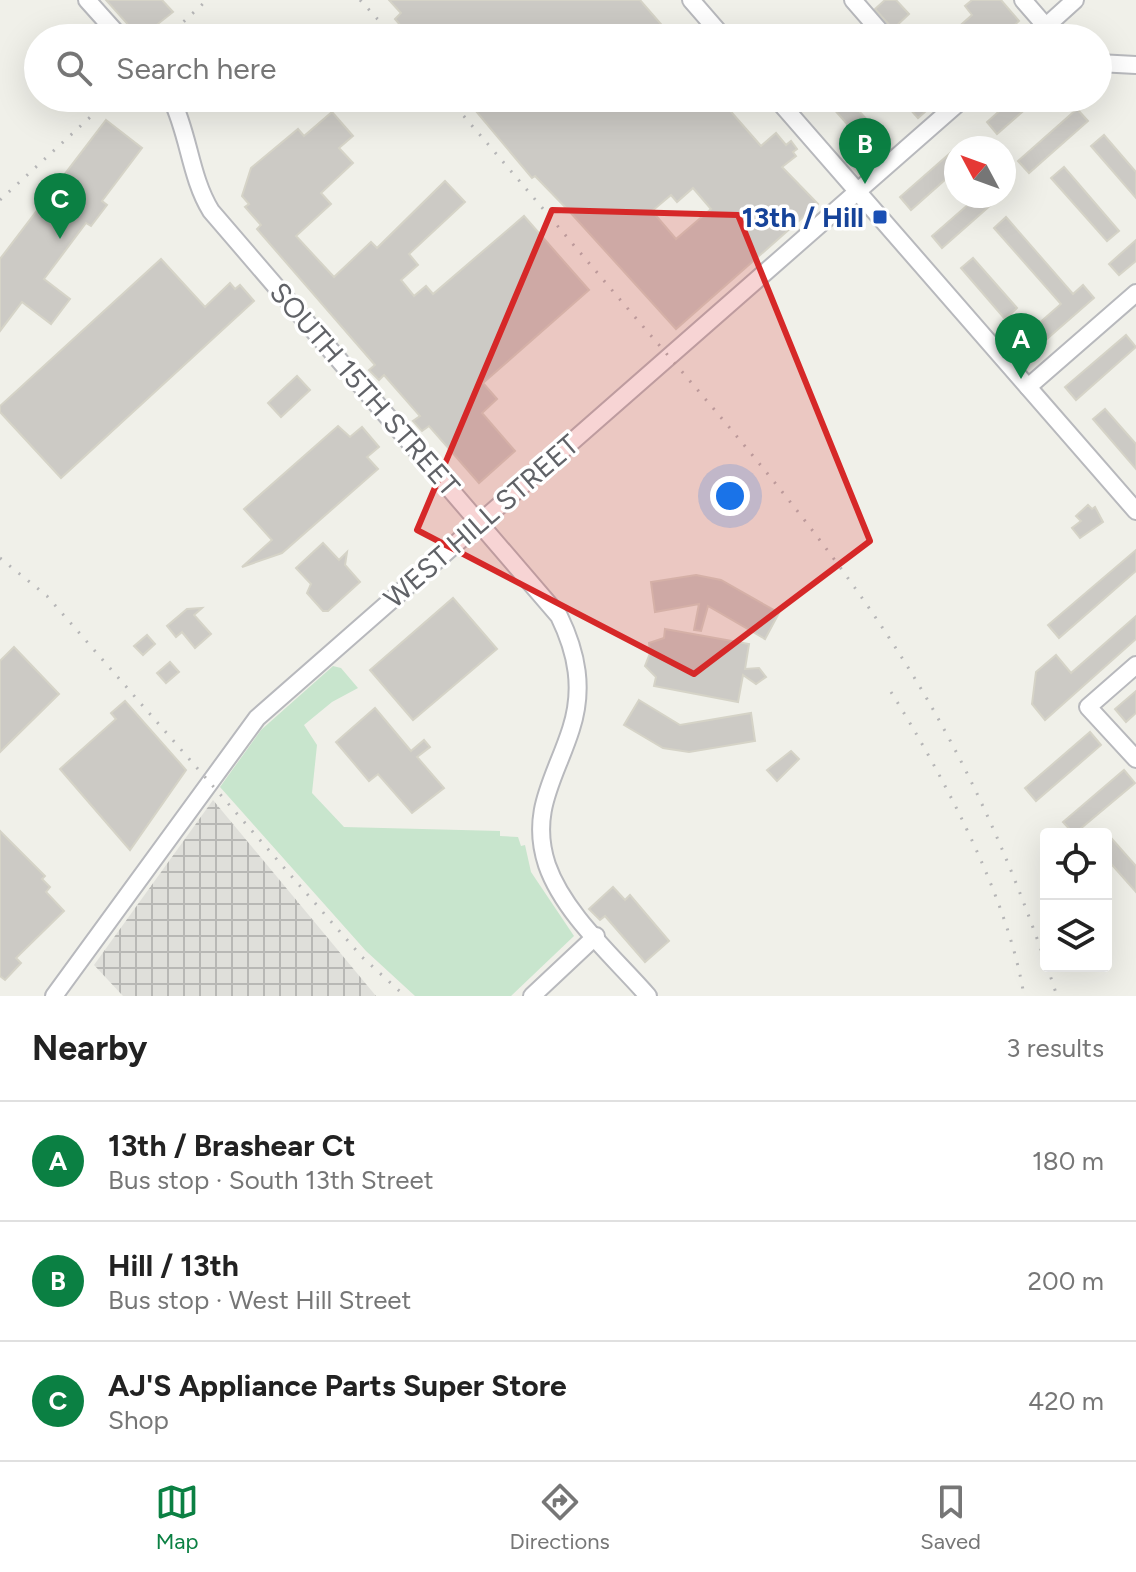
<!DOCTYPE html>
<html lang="en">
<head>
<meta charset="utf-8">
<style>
  :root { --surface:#fff; --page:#f2f2f2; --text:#222; --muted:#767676; --line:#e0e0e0; --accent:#0b8043 }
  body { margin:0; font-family:Figtree,sans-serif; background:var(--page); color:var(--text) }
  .controls { position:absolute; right:24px; bottom:24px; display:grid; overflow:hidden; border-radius:8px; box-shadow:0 8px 32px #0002 }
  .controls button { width:72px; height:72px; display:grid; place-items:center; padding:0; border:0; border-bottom:2px solid var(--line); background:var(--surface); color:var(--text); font:40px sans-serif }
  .compass { position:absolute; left:944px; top:136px; width:72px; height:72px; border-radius:50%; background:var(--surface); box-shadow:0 8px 32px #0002; rotate:311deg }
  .you { position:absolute; left:730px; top:496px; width:28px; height:28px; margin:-20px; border:6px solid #fff; border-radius:50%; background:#1a73e8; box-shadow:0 0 0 12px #1a73e833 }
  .badge { display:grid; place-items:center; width:52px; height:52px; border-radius:50%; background:var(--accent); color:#fff; font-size:26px; font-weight:700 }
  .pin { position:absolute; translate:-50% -66px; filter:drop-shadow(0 2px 4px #0008) }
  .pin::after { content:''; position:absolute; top:42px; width:28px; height:24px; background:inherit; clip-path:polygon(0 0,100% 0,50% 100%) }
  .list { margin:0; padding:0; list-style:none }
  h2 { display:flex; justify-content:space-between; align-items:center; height:104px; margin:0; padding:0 32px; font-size:34px }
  h2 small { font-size:26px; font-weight:400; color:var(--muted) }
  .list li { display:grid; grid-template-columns:52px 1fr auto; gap:24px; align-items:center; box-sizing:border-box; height:120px; padding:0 32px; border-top:2px solid var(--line) }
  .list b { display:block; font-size:30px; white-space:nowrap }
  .list p { margin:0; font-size:26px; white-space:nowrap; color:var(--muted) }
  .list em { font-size:26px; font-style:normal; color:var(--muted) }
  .icon { flex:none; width:44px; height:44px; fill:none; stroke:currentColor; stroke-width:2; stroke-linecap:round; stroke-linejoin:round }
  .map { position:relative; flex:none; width:1136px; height:996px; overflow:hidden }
  .search { position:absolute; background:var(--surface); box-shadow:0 8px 32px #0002; left:24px; right:24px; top:24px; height:88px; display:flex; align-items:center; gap:20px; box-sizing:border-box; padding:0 28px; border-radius:44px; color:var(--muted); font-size:30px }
  .sheet { height:464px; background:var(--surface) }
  nav { display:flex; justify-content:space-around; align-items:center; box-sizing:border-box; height:112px; border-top:2px solid var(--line); background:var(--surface); font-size:22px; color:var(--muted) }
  nav a { display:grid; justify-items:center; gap:4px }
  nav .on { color:var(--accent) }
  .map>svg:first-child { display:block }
  .industrial { fill:url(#industrial-grid) }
  .green { fill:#c8e5cd }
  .building { fill:#cccac5; stroke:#d5d3c7; stroke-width:2; fill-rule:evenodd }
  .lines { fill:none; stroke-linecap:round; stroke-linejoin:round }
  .minor-casing { stroke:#b8b9bd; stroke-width:20 }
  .minor { stroke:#fff; stroke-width:16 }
  .rail { stroke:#b6b6b7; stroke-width:3; stroke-dasharray:2 10; stroke-linecap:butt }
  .marked { fill:#d62828; fill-opacity:0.2; stroke:#d62828; stroke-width:6; stroke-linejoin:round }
  .transit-dot { fill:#1a4fb4; stroke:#fff; stroke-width:3 }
  .labels { text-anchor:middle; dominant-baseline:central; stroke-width:7; stroke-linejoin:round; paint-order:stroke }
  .transit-label { font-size:28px; font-weight:bold; fill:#164399; stroke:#fff; text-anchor:end }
  .street-label { font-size:28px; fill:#606267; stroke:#fff }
</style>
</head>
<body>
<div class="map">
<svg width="1136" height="996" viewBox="0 0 1136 996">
  <defs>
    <pattern id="industrial-grid" width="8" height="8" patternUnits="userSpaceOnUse" patternTransform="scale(2)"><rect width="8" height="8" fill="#dfdfda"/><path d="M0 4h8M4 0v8" fill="none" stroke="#b8b8b5"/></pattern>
  </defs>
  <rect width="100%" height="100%" fill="#f0f0e9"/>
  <polygon class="industrial" points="213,800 376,996 123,996 94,965"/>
  <polygon class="green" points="333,666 341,668 358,688 332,702 304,725 317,745 312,793 344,827 500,831 500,836 518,837 521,846 525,845 531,872 574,936 511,996 415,996 366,951 220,787 261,730"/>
  <g class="building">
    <polygon points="106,0 162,0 173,12 140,38"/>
    <polygon points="389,0 640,0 673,38 424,38 414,27 407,33 395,19 401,13"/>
    <polygon points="885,0 896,0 909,14 893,29 875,9"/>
    <polygon points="972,0 1001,0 1019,21 1000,38 946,38 972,15 965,6"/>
    <path d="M465,98H719L761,146L776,133L786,145L791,141L797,149L793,152L796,156L782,167L818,204L676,329L569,211L535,176L532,178ZM693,188L711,209L676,239L652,211L671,195L677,202Z"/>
    <polygon points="824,98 847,98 869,122 856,134"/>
    <polygon points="900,98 929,98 934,104 918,118"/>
    <polygon points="1014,98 1038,98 997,134 987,122"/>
    <polygon points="1077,109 1088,121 1029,173 1018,161"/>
    <polygon points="332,112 353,136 339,148 353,163 321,193 331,204 296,236 334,277 371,242 377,248 445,181 465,202 409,254 418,265 401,280 414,296 426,286 433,294 524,216 589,290 483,383 497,399 482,413 515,451 479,483 429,426 422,431 413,421 420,416 384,375 379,380 369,370 375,365 257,229 261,225 245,207 249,204 242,196 251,168 298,129 304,136"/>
    <polygon points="106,120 142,148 102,201 107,205 91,226 86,223 44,279 70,299 51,324 22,302 0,331 0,259"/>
    <polygon points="1104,135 1136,172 1136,198 1091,146"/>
    <polygon points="956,148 956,170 911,210 900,197"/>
    <polygon points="1064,167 1119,231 1107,241 1051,178"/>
    <polygon points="978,196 1001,196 942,248 932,236"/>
    <polygon points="1006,217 1073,294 1083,285 1094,298 1033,351 1022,338 1061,304 994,228"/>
    <polygon points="1136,240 1136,261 1119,275 1109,264"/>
    <polygon points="973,258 1017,308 1005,319 961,268"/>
    <polygon points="161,259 205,307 230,283 235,289 240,285 254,301 61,478 0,412 0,406"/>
    <polygon points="1126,335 1136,347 1076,400 1065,387"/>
    <polygon points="297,376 310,390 281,417 268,403"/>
    <polygon points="1105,409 1136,444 1136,469 1093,419"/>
    <polygon points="338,426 350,437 362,427 379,447 367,457 378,469 282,553 242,567 272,540 244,509"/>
    <polygon points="1088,505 1092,509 1095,507 1103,522 1080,538 1072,528 1081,521 1076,516"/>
    <polygon points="323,543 339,560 347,552 345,565 360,582 328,611 323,611 307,593 311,584 296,568"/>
    <polygon points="1136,550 1136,571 1059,638 1048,625"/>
    <polygon points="696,575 721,580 779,613 765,639 708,606 701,631 694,630 699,604 655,612 651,582"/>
    <polygon points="453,598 497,649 413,720 370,670"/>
    <polygon points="202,608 194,615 211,634 195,648 182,632 176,637 167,626 187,609"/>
    <polygon points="1136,616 1136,639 1045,720 1032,704 1036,672 1056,655 1071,673"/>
    <polygon points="665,629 749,644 745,669 759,668 766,677 756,684 743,675 738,702 654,686 656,677 645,666 650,653 649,643 664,638"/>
    <polygon points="147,635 155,644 143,655 134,646"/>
    <polygon points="14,647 59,694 0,752 0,661"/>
    <polygon points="170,662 179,672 166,683 157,673"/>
    <polygon points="1136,691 1136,713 1126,722 1115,709"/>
    <polygon points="639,700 680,725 751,713 755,741 689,752 663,748 624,725"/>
    <polygon points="125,701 186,770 130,850 60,769 116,719 111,713"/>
    <polygon points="375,708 411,751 424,740 430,747 417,757 444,788 412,813 378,774 369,781 336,742"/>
    <polygon points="1090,732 1101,745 1036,801 1025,788"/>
    <polygon points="791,751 799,759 777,781 767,770"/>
    <polygon points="1124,770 1135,783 1074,834 1063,822"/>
    <polygon points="0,831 45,876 42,879 50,887 46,892 64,911 16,958 21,963 5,980 0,976"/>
    <polygon points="1112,839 1136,866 1136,892 1106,858 1106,845"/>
    <polygon points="613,887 625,900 630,895 669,941 645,962 605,916 600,920 589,909"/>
  </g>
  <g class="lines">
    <defs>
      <g id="minor">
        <polyline points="87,0 121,38"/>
        <polyline points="691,0 724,38"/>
        <polyline points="853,0 886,38"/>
        <polyline points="1023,0 1056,38"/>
        <polyline points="1033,38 1075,0"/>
        <polyline points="1098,63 1136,65"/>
        <path d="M171,98C189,134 190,177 211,211L559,616C577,653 584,689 571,729C556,777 529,811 547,865C564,914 614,957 648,996"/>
        <polyline points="776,98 1136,511"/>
        <polyline points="1028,387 1136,293"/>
        <polyline points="1136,665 1088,707 1136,759"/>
        <polyline points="54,996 257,718 964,98"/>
        <polyline points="532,996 596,936"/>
      </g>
    </defs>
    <use href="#minor" class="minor-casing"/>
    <use href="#minor" class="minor"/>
    <g class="rail">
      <polyline points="360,0 395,38"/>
      <polyline points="166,38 207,0"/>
      <path d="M448,98C517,177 584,258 653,338C759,461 867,587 945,731C986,806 1018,883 1046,964"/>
      <polyline points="0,200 111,98"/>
      <polyline points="0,558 47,596 362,957 405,996"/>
      <path d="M891,692C943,775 1009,900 1024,996"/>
      <polyline points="1047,966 1057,996"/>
    </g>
  </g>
  <path class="marked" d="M552,210L738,215L870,541L694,674L417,530Z"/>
  <rect class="transit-dot" x="872" y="209" width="16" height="16" rx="4"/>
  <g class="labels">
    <g class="transit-label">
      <text x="864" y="217">13th / Hill</text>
    </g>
    <g class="street-label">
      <text transform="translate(365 389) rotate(49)">SOUTH 15TH STREET</text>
      <text transform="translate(481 521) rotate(-41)">WEST HILL STREET</text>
    </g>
  </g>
</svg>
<div class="controls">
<button><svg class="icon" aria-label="locate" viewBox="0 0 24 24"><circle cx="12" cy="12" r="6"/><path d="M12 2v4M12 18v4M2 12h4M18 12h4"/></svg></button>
<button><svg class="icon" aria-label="layers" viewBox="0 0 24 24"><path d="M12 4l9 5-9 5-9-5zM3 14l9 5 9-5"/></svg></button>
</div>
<svg class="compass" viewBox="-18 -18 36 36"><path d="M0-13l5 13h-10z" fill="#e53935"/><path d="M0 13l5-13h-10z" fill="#767676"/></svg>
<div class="you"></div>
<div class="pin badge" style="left:1021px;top:379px">A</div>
<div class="pin badge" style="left:865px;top:184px">B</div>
<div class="pin badge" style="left:60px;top:239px">C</div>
<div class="search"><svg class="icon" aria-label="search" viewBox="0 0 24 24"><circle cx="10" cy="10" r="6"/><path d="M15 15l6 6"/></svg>Search here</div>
</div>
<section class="sheet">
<h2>Nearby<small>3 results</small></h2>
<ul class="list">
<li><span class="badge">A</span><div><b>13th / Brashear Ct</b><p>Bus stop · South 13th Street</p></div><em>180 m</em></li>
<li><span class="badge">B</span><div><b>Hill / 13th</b><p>Bus stop · West Hill Street</p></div><em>200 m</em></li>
<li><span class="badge">C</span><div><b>AJ'S Appliance Parts Super Store</b><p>Shop</p></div><em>420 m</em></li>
</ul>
</section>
<nav>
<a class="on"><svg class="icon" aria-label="map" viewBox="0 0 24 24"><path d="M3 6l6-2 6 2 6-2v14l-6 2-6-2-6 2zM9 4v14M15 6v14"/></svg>Map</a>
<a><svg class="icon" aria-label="directions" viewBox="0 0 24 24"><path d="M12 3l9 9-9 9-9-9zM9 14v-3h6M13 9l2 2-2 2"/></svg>Directions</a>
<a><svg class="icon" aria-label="saved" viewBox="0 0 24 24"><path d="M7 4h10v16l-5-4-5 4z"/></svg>Saved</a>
</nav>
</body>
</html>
